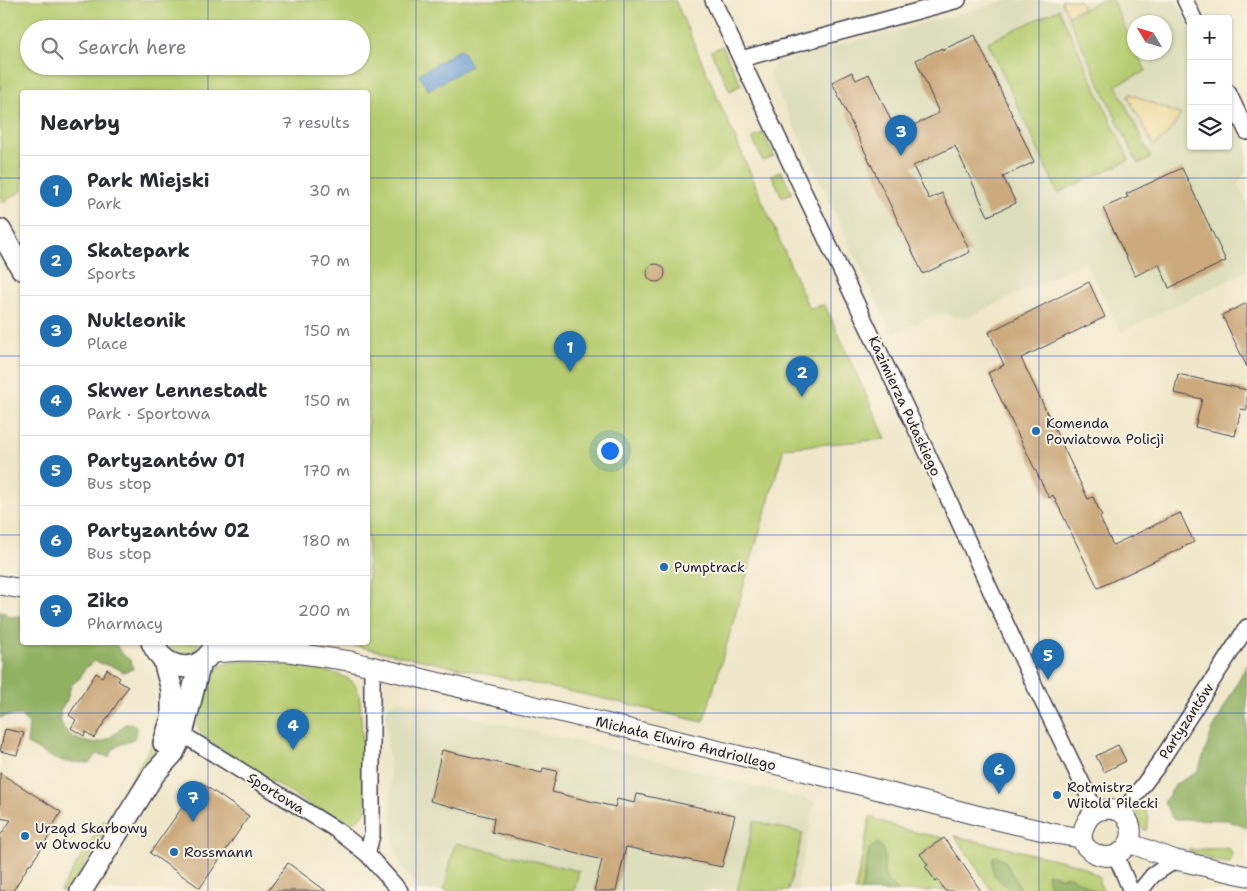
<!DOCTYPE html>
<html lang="en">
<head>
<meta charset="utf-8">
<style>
  :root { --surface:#fff; --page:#f2f2f3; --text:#2b2b33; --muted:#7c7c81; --line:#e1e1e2; --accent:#1f6fb2 }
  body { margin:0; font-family:"Shantell Sans",sans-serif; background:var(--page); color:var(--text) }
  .controls { position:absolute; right:15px; top:15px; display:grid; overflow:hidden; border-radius:5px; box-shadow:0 1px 4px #0004 }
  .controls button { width:45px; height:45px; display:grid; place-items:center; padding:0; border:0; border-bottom:1px solid var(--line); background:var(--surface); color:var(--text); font:25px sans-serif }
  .compass { position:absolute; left:1127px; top:15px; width:45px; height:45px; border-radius:50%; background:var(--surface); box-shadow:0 1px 4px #0004; rotate:308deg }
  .you { position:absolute; left:609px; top:450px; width:18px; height:18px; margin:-12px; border:4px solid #fff; border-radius:50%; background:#1a73e8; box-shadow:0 0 0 8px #1a73e833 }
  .badge { display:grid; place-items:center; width:32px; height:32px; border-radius:50%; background:var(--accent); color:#fff; font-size:16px; font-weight:700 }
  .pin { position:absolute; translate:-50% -41px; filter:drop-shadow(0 1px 2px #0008) }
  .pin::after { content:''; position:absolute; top:26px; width:18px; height:15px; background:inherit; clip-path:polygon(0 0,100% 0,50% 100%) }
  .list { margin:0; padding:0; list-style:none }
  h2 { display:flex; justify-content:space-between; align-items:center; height:65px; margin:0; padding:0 20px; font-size:21px }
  h2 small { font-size:16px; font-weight:400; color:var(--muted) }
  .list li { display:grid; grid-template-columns:32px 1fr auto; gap:15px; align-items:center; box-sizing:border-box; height:70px; padding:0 20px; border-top:1px solid var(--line) }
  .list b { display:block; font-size:19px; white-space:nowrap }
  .list p { margin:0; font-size:16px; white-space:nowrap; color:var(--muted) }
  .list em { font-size:16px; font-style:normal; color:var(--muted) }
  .icon { flex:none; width:28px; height:28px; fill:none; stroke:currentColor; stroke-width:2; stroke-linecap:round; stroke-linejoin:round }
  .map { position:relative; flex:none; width:1247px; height:891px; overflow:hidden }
  .search { position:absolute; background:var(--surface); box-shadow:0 1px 4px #0004; left:20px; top:20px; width:350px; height:55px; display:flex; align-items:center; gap:12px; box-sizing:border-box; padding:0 18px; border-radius:28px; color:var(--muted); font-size:19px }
  .panel { position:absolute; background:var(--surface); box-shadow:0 1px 4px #0004; left:20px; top:90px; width:350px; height:555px; border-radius:5px }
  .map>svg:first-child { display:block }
  .built { fill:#dddebc; fill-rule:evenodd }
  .green { fill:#b6cc70; stroke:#6c7756; fill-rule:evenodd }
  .forest { fill:#90b062; stroke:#59694e }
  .sand { fill:#eeda9e; stroke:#887e6c }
  .water { fill:#699dd5; stroke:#466088 }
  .building { fill:#ccaa7e }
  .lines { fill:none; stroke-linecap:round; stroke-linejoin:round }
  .minor-casing { stroke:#414050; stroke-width:18 }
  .tertiary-casing { stroke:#414050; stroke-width:21 }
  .secondary-casing { stroke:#414050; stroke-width:24 }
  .minor { stroke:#fff; stroke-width:15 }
  .tertiary { stroke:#fff; stroke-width:19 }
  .secondary { stroke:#fff; stroke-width:21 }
  .grid { fill:none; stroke:#1d4ed8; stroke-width:1; stroke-opacity:0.55 }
  .poi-dot { fill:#1f6fb2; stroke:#fcf5e5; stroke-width:2 }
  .labels { text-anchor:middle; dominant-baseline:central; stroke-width:4; stroke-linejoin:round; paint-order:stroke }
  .street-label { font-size:14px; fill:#22223b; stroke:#fcf5e5 }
  .poi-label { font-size:14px; fill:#22223b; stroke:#fcf5e5; text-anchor:start }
</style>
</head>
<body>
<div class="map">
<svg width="1247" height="891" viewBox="0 0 1247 891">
  <rect width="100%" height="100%" fill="#fcf5e5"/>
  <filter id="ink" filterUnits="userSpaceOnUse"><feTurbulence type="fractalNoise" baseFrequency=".02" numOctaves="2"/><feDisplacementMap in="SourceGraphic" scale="10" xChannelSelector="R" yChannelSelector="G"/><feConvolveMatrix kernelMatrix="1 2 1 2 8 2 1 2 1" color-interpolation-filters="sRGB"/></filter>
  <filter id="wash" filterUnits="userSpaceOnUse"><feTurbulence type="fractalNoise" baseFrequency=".0096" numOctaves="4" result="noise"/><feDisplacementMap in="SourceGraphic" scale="20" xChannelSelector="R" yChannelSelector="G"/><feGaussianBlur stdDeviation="1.12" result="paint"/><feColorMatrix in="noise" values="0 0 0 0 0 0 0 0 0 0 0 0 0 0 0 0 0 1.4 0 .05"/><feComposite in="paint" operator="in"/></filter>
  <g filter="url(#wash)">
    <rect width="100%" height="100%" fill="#f0e7ca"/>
    <g class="built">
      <path d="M1010,0H1175L1191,31V146H1228V105L1247,143V169L1238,184L1247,202V271L1121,332L1085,261L967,318L938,313L892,334L769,73L777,62ZM1134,22H1164V52H1134Z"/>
      <polygon points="399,700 635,755 815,802 796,891 420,891 401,865 394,845 386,714 389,706"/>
    </g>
    <g class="green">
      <path d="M0,0H675L809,308L825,305L886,439L784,448L713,691L703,722L605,699L341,643L368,642V92H22V191L1,203ZM29,29H361V66H29Z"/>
      <polygon points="1101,0 1112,0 1134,47 1134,52 1137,53 1146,71 1116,85 1151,158 1138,164 1068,17"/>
      <polygon points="1059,9 1129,160 1058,193 988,42"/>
      <polygon points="722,46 741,85 730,91 711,51"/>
      <polygon points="763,133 774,156 763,161 752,138"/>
      <polygon points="781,171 792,193 782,197 772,175"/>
      <path d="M166,643H200C192,656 175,657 166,643Z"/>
      <path d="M238,661C260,661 338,668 353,682C357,687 359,694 360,700L366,810C361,821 349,825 337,822L210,742C204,736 199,731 196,723C195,717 200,682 203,677C211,667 227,664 238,661Z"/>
      <polygon points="161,720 158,745 132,789 126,787 149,749"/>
      <path d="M1142,803L1149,818L1146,831C1137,825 1134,816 1137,806Z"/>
      <polygon points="870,817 905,830 944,838 920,854 928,865 925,867 935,881 937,880 945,891 855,891"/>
      <polygon points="104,820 108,822 109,825 68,891 60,891"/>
      <polygon points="754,821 803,833 788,891 737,891"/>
      <polygon points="955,836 1068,862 1081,866 1100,877 1099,882 1104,891 992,891"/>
      <polygon points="455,843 579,871 574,891 444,891"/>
      <polygon points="1225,848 1230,849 1232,854 1230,863 1216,861 1187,850"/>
    </g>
    <g class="forest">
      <path d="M0,610L10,617L22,616V642H101L116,645L121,653L131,661L133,669L123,672C114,665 106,666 95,661L85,668L80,678L71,685L67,700L60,710C60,715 60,721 62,725C69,739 89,746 103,741C112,738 119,730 125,724L131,723L137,728L136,735L131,741C120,744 114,746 109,757L98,754L89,763L67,762L55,759L27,744L29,724L20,715L5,716L0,718Z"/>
      <polygon points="1247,664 1247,828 1227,820 1173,819 1164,802 1176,784 1198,771 1212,731"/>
      <path d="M878,843C895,860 871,873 898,891H861L869,849Z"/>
      <path d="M998,856L1005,861L1021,891H1010C998,875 991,882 993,857Z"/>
      <polygon points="1047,873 1053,874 1061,877 1070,876 1095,891 1054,891 1048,881"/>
    </g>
    <g class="sand">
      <polygon points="1061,0 1079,0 1083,7 1068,15"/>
      <polygon points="1130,94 1181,115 1169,132 1154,147 1128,97"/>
    </g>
    <polygon class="water" points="461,49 471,66 428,90 419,74"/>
    <g id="blocks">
      <g class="building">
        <polygon points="975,35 1034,162 1003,177 1016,203 988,216 955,146 913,166 929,199 942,193 970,252 923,274 832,82 852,72 856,80 869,74 897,133 939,113 916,60 942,48 942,50"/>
        <polygon points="1182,168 1226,261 1169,288 1159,264 1135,276 1103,208 1128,197 1126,194"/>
        <circle cx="656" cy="273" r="9"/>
        <polygon points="1089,282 1105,317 1021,358 1088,499 1093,497 1102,516 1100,518 1113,545 1180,513 1194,542 1098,588 1053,495 1049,498 988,373 1004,365 989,332"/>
        <polygon points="1247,303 1247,367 1222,315"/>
        <polygon points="1178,374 1247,390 1247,410 1241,409 1235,436 1195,427 1202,399 1174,393"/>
        <polygon points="107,669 120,678 118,681 128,687 94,738 86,732 84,736 71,728 76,720 69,715 96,673 102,677"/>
        <polygon points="5,729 24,733 17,755 0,751"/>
        <polygon points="1118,745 1126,761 1104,772 1096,756"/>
        <polygon points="442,750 542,773 543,768 557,771 552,792 615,807 617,799 635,803 637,794 735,815 722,867 626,847 616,891 594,891 602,860 492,832 494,818 430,801"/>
        <polygon points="0,773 61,812 48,834 50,835 31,864 30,863 13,891 0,891 0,836 11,820 0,818"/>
        <polygon points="200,782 249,816 200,888 150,853"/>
        <polygon points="944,838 962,863 981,891 945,891 938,880 936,882 925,866 928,865 920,854"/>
        <polygon points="288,863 326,891 268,891"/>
      </g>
    </g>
  </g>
  <g filter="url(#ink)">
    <use href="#blocks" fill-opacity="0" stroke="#414050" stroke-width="1"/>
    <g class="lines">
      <defs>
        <g id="minor">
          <polyline points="713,0 924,446 1030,676 1096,812"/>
          <polyline points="1185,0 1194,19"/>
          <polyline points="741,59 958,0"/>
          <polyline points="1228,92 1247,132"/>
          <polyline points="182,734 338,831 367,854 400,891"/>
          <polyline points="1122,813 1156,768 1247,627"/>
          <polyline points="367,854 372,835 372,667"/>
          <polyline points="1116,856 1131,891"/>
          <polyline points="1140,891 1153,875 1176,860"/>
        </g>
        <g id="tertiary">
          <polyline points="0,585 22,589"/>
          <polyline points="212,653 242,651 289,652 350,661 852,783 976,815 1056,834 1082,838"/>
          <path d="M1109,809C1114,810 1120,811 1123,814C1147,837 1114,874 1086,847C1077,837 1086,816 1098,811C1101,810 1105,810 1109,809Z"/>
          <polyline points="1129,843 1176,860 1247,876"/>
        </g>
        <g id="secondary">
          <polyline points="0,230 22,269"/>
          <path d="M152,642C165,674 204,676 216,642"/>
          <polyline points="164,661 172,690 172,718 164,743"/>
          <polyline points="81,891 154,774 173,753 182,734 200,663"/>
        </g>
      </defs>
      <use href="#minor" class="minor-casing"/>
      <use href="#tertiary" class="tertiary-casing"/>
      <use href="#secondary" class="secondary-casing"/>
      <use href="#minor" class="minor"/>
      <use href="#tertiary" class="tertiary"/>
      <use href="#secondary" class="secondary"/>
    </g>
  </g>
  <path class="grid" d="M208,0V29M416,0V891M624,0V891M831,0V891M1039,0V891M208,66V92M0,178H22M368,178H1247M0,356H22M368,356H1247M0,535H22M368,535H1247M208,642V891M0,713H1247"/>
  <g class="poi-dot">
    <circle cx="1036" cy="431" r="5"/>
    <circle cx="664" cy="567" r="5"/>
    <circle cx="1057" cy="795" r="5"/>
    <circle cx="25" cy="836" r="5"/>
    <circle cx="174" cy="852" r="5"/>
  </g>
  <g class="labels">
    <g class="street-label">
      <text transform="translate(905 406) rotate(65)">Kazimierza Pułaskiego</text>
      <text transform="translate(1186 721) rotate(-57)">Partyzantów</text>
      <text transform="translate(686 743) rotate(14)">Michała Elwiro Andriollego</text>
      <text transform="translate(276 793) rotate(32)">Sportowa</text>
    </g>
    <g class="poi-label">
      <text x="1046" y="423">Komenda<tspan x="1046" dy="16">Powiatowa Policji</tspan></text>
      <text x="674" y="567">Pumptrack</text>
      <text x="1067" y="787">Rotmistrz<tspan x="1067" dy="16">Witold Pilecki</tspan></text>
      <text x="35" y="828">Urząd Skarbowy<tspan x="35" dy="16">w Otwocku</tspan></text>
      <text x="184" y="852">Rossmann</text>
    </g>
  </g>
</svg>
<div class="controls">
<button>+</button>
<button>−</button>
<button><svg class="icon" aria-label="layers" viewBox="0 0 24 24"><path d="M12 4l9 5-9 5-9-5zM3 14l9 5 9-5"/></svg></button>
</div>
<svg class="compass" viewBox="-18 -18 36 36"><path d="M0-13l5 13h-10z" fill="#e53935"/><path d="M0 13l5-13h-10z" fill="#7c7c81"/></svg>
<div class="you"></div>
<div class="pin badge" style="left:570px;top:372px">1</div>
<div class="pin badge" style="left:802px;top:397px">2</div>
<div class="pin badge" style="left:901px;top:156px">3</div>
<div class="pin badge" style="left:293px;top:750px">4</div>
<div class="pin badge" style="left:1048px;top:680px">5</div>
<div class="pin badge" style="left:999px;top:794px">6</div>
<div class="pin badge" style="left:193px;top:822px">7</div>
<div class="search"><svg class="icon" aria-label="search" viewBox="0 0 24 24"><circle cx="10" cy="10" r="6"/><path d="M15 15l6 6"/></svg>Search here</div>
<section class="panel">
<h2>Nearby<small>7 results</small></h2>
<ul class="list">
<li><span class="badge">1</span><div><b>Park Miejski</b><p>Park</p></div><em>30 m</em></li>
<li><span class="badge">2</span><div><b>Skatepark</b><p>Sports</p></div><em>70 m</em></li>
<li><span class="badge">3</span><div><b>Nukleonik</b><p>Place</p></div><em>150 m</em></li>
<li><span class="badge">4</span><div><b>Skwer Lennestadt</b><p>Park · Sportowa</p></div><em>150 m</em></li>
<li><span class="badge">5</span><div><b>Partyzantów 01</b><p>Bus stop</p></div><em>170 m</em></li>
<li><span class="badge">6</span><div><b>Partyzantów 02</b><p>Bus stop</p></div><em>180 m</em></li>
<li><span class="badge">7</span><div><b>Ziko</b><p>Pharmacy</p></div><em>200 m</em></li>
</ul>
</section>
</div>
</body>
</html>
